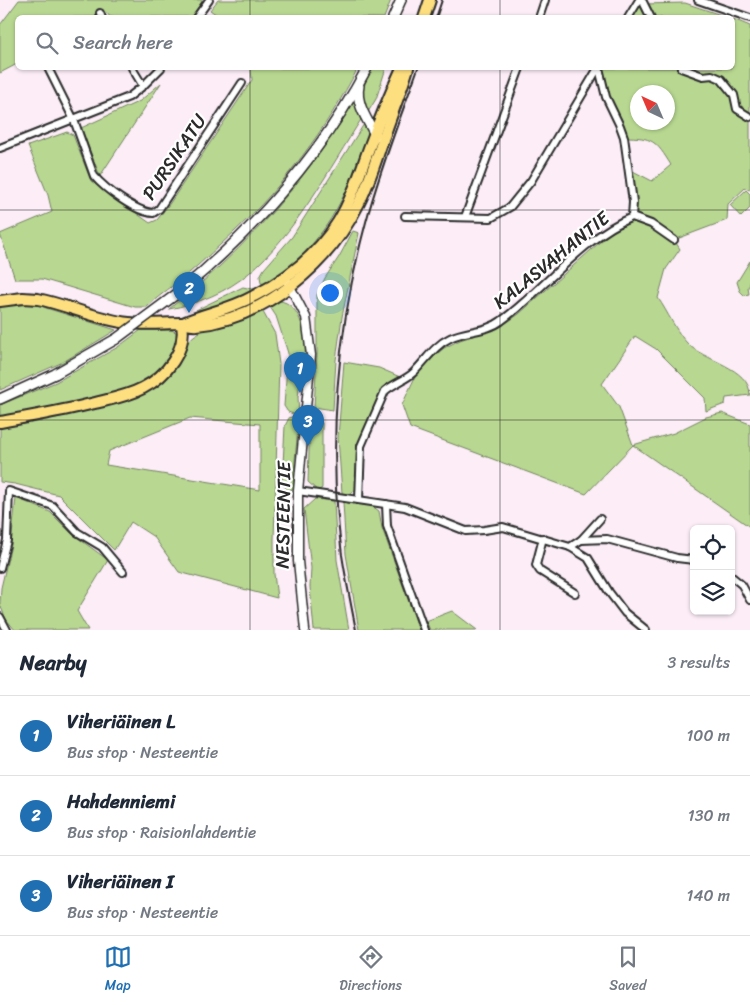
<!DOCTYPE html>
<html lang="en">
<head>
<meta charset="utf-8">
<style>
  :root { --surface:#fff; --page:#f6f6f7; --text:#1f2937; --muted:#747a83; --line:#e0e1e3; --accent:#1f6fb2 }
  body { margin:0; font-family:Sriracha,sans-serif; background:var(--page); color:var(--text) }
  .controls { position:absolute; right:15px; bottom:15px; display:grid; overflow:hidden; border-radius:8px; box-shadow:0 1px 4px #0004 }
  .controls button { width:45px; height:45px; display:grid; place-items:center; padding:0; border:0; border-bottom:1px solid var(--line); background:var(--surface); color:var(--text); font:25px sans-serif }
  .compass { position:absolute; left:630px; top:85px; width:45px; height:45px; border-radius:50%; background:var(--surface); box-shadow:0 1px 4px #0004; rotate:316deg }
  .you { position:absolute; left:329px; top:292px; width:18px; height:18px; margin:-12px; border:4px solid #fff; border-radius:50%; background:#1a73e8; box-shadow:0 0 0 8px #1a73e833 }
  .badge { display:grid; place-items:center; width:32px; height:32px; border-radius:50%; background:var(--accent); color:#fff; font-size:16px; font-weight:700 }
  .pin { position:absolute; translate:-50% -41px; filter:drop-shadow(0 1px 2px #0008) }
  .pin::after { content:''; position:absolute; top:26px; width:18px; height:15px; background:inherit; clip-path:polygon(0 0,100% 0,50% 100%) }
  .list { margin:0; padding:0; list-style:none }
  h2 { display:flex; justify-content:space-between; align-items:center; height:65px; margin:0; padding:0 20px; font-size:21px }
  h2 small { font-size:16px; font-weight:400; color:var(--muted) }
  .list li { display:grid; grid-template-columns:32px 1fr auto; gap:15px; align-items:center; box-sizing:border-box; height:80px; padding:0 20px; border-top:1px solid var(--line) }
  .list b { display:block; font-size:19px; white-space:nowrap }
  .list p { margin:0; font-size:16px; white-space:nowrap; color:var(--muted) }
  .list em { font-size:16px; font-style:normal; color:var(--muted) }
  .icon { flex:none; width:28px; height:28px; fill:none; stroke:currentColor; stroke-width:2; stroke-linecap:round; stroke-linejoin:round }
  .map { position:relative; flex:none; width:750px; height:630px; overflow:hidden }
  .search { position:absolute; background:var(--surface); box-shadow:0 1px 4px #0004; left:15px; right:15px; top:15px; height:55px; display:flex; align-items:center; gap:12px; box-sizing:border-box; padding:0 18px; border-radius:8px; color:var(--muted); font-size:19px }
  .sheet { height:305px; background:var(--surface) }
  nav { display:flex; justify-content:space-around; align-items:center; box-sizing:border-box; height:70px; border-top:1px solid var(--line); background:var(--surface); font-size:14px; color:var(--muted) }
  nav a { display:grid; justify-items:center; gap:2px }
  nav .on { color:var(--accent) }
  .map>svg:first-child { display:block }
  .green { fill:#b8d891; stroke:#72825e; fill-rule:evenodd }
  .lines { fill:none; stroke-linecap:round; stroke-linejoin:round }
  .minor-casing { stroke:#2b2b2b; stroke-width:10 }
  .tertiary-casing { stroke:#2b2b2b; stroke-width:11 }
  .secondary-casing { stroke:#2b2b2b; stroke-width:12 }
  .primary-casing { stroke:#2b2b2b; stroke-width:14 }
  .minor { stroke:#fff; stroke-width:6 }
  .tertiary { stroke:#fff; stroke-width:8 }
  .secondary { stroke:#fff; stroke-width:9 }
  .primary { stroke:#fedf80; stroke-width:10 }
  .rail { stroke:#2b2b2b; stroke-width:2 }
  .secondary-bridge-casing { stroke:#2b2b2b; stroke-width:12; stroke-linecap:butt }
  .secondary-bridge { stroke:#fff; stroke-width:9 }
  .grid { fill:none; stroke:#2b2b2b; stroke-width:1; stroke-opacity:0.55 }
  .labels { text-anchor:middle; dominant-baseline:central; stroke-width:4.5; stroke-linejoin:round; paint-order:stroke }
  .street-label { font-size:19px; fill:#2b2b2b; stroke:#fff }
</style>
</head>
<body>
<div class="map">
<svg width="750" height="630" viewBox="0 0 750 630">
  <rect width="100%" height="100%" fill="#fcedf7"/>
  <filter id="ink" filterUnits="userSpaceOnUse"><feTurbulence type="fractalNoise" baseFrequency=".02" numOctaves="2"/><feDisplacementMap in="SourceGraphic" scale="10" xChannelSelector="R" yChannelSelector="G"/><feConvolveMatrix kernelMatrix="1 2 1 2 8 2 1 2 1" color-interpolation-filters="sRGB"/></filter>
  <g filter="url(#ink)">
    <g class="green">
      <polygon points="19,0 203,0 191,17 110,17 107,13 93,17 18,18 17,64 0,73 0,25"/>
      <polygon points="218,0 391,0 384,18 220,17 210,10"/>
      <polygon points="639,0 644,4 685,3 727,17 628,18"/>
      <path d="M733,19L750,26V190L745,188L728,204L727,220L674,240L680,249L666,269L658,298C667,311 677,333 687,343C703,361 750,367 750,395L726,398L725,404L706,411L705,398L656,349L635,336L602,384L619,407L633,445L674,433L706,417L722,413L750,424V527L633,445L586,494L410,428L402,405L416,375L430,360L444,348L460,340L502,326L519,314L609,234L618,223L632,217L629,169L652,181L671,165C656,141 653,137 624,137L606,97L599,68H732ZM638,92H668V122H638Z"/>
      <path d="M251,68H358C326,129 285,184 234,232C219,246 204,260 189,273C175,285 160,294 147,307H135L42,279H15L0,234L52,212L48,195L28,146L67,132L73,135L91,181L150,223L157,220L170,203L252,80Z"/>
      <path d="M373,68H386L376,99L368,112C357,98 365,81 373,68Z"/>
      <polygon points="161,83 100,176 81,128 140,101"/>
      <path d="M354,102L362,118C330,168 294,235 249,273C227,292 197,304 169,309C186,295 203,282 219,267C271,219 316,163 354,102Z"/>
      <path d="M364,124L370,135C345,197 325,247 265,284L261,283L260,276L264,269L292,237Z"/>
      <polygon points="746,190 750,194 750,208 741,217 730,205"/>
      <polygon points="353,231 359,233 342,317 336,360 333,410 314,407 317,356 317,295 325,278 339,257"/>
      <polygon points="750,261 750,284 748,287 749,294 744,295 740,291 737,282"/>
      <polygon points="243,287 256,290 216,307 196,310"/>
      <path d="M273,301C300,297 307,336 305,356C304,370 299,383 298,397C298,404 299,410 299,417C297,441 294,465 293,489L288,490L282,484L285,426L289,418L296,415L288,412L284,406L288,353L276,316L268,304Z"/>
      <polygon points="15,303 38,304 46,308 116,330 63,362 0,390 0,307"/>
      <path d="M263,312L275,334L279,364L274,539V574L277,598L179,572L154,537L131,522L114,550L59,495L15,484L0,482V428C32,423 63,417 94,409C115,403 137,398 155,386C173,375 177,357 189,341C198,327 246,315 263,312ZM190,418L260,424V490L106,465L109,451Z"/>
      <polygon points="141,330 171,330 178,333 179,338 168,362 147,382 114,395 0,418 0,405 56,382 118,347"/>
      <polygon points="344,362 379,368 400,377 392,381 383,392 360,441 356,489 350,495 342,493 338,437"/>
      <polygon points="315,419 319,420 322,423 322,488 318,491 308,482 310,420"/>
      <polygon points="16,498 50,512 71,533 108,560 77,611 88,630 15,630 6,619 0,605 1,588 11,545"/>
      <polygon points="315,499 334,501 337,560 349,630 314,630 310,587 311,568 304,509"/>
      <polygon points="343,502 372,506 379,511 382,528 419,630 359,630 346,554"/>
      <polygon points="452,611 477,630 430,630 426,621"/>
    </g>
    <g class="lines">
      <defs>
        <g id="minor">
          <polyline points="642,0 651,18"/>
          <polyline points="698,0 750,18"/>
          <polyline points="100,13 102,18"/>
          <polyline points="196,18 209,0"/>
          <polyline points="539,18 545,0"/>
          <polyline points="628,18 639,0"/>
          <path d="M48,68L74,120L94,176C105,189 136,212 153,213L159,209L242,83"/>
          <polyline points="132,68 143,86"/>
          <polyline points="599,68 606,97 620,126 624,137 633,202 632,217"/>
          <polyline points="681,68 703,76 712,75 721,79 734,95 737,109 750,117"/>
          <polyline points="0,148 129,97 143,86 161,68"/>
          <polyline points="405,216 491,218 510,207 531,181 598,68"/>
          <polyline points="465,217 520,68"/>
          <polyline points="298,491 405,507 466,531 484,530 503,527 570,547 588,558 609,592 625,613 646,630"/>
          <path d="M359,500L361,446L385,391C394,383 406,380 414,372C426,360 435,345 450,338C466,330 487,332 501,321C544,290 583,237 632,217L651,224L674,240"/>
          <polyline points="386,504 387,526 424,630"/>
          <polyline points="543,538 536,565 540,571 575,593"/>
          <polyline points="581,540 607,539 677,558 694,560"/>
          <polyline points="570,547 581,540 600,519"/>
          <polyline points="0,568 7,540 9,491 53,506 77,532 102,547 123,572"/>
          <polyline points="731,576 742,585 750,600"/>
          <polyline points="0,617 7,630"/>
        </g>
        <polyline id="tertiary" points="285,277 306,317 311,355 298,491 298,561 305,630"/>
        <g id="secondary">
          <polyline points="393,18 401,0"/>
          <path d="M359,86C355,103 368,121 376,136"/>
          <path d="M178,293C254,230 321,155 367,68"/>
          <polyline points="0,399 55,374 116,339"/>
        </g>
        <g id="primary">
          <polyline points="424,18 430,0"/>
          <path d="M0,301L23,298L38,299C68,305 98,320 129,323C147,325 164,323 182,323C187,324 192,326 197,325C266,318 329,264 359,203C371,179 378,153 387,128C394,108 402,88 408,68"/>
          <path d="M183,323C206,313 231,309 254,296C287,279 318,254 338,222C352,199 360,173 369,148C379,121 390,94 402,68"/>
          <path d="M0,422C32,416 63,411 95,403C111,399 128,396 143,388C166,376 187,351 182,323"/>
        </g>
      </defs>
      <use href="#minor" class="minor-casing"/>
      <use href="#tertiary" class="tertiary-casing"/>
      <use href="#secondary" class="secondary-casing"/>
      <use href="#primary" class="primary-casing"/>
      <use href="#minor" class="minor"/>
      <use href="#tertiary" class="tertiary"/>
      <use href="#secondary" class="secondary"/>
      <use href="#primary" class="primary"/>
      <g class="rail">
        <polyline points="436,18 442,0"/>
        <path d="M356,630C351,605 346,580 342,555C327,445 337,329 366,222C380,169 400,119 418,68"/>
      </g>
      <defs>
        <polyline id="secondary-bridge" points="116,339 178,293"/>
      </defs>
      <use href="#secondary-bridge" class="secondary-bridge-casing"/>
      <use href="#secondary-bridge" class="secondary-bridge"/>
    </g>
  </g>
  <path class="grid" d="M250,0V18M500,0V18M250,68V630M500,68V630M0,210H750M0,420H750"/>
  <g class="labels">
    <g class="street-label">
      <text transform="translate(174 157) rotate(-56)">PURSIKATU</text>
      <text transform="translate(551 260) rotate(-39)">KALASVAHANTIE</text>
      <text transform="translate(283 515) rotate(-89)">NESTEENTIE</text>
    </g>
  </g>
</svg>
<div class="controls">
<button><svg class="icon" aria-label="locate" viewBox="0 0 24 24"><circle cx="12" cy="12" r="6"/><path d="M12 2v4M12 18v4M2 12h4M18 12h4"/></svg></button>
<button><svg class="icon" aria-label="layers" viewBox="0 0 24 24"><path d="M12 4l9 5-9 5-9-5zM3 14l9 5 9-5"/></svg></button>
</div>
<svg class="compass" viewBox="-18 -18 36 36"><path d="M0-13l5 13h-10z" fill="#e53935"/><path d="M0 13l5-13h-10z" fill="#747a83"/></svg>
<div class="you"></div>
<div class="pin badge" style="left:300px;top:393px">1</div>
<div class="pin badge" style="left:189px;top:313px">2</div>
<div class="pin badge" style="left:308px;top:446px">3</div>
<div class="search"><svg class="icon" aria-label="search" viewBox="0 0 24 24"><circle cx="10" cy="10" r="6"/><path d="M15 15l6 6"/></svg>Search here</div>
</div>
<section class="sheet">
<h2>Nearby<small>3 results</small></h2>
<ul class="list">
<li><span class="badge">1</span><div><b>Viheriäinen L</b><p>Bus stop · Nesteentie</p></div><em>100 m</em></li>
<li><span class="badge">2</span><div><b>Hahdenniemi</b><p>Bus stop · Raisionlahdentie</p></div><em>130 m</em></li>
<li><span class="badge">3</span><div><b>Viheriäinen I</b><p>Bus stop · Nesteentie</p></div><em>140 m</em></li>
</ul>
</section>
<nav>
<a class="on"><svg class="icon" aria-label="map" viewBox="0 0 24 24"><path d="M3 6l6-2 6 2 6-2v14l-6 2-6-2-6 2zM9 4v14M15 6v14"/></svg>Map</a>
<a><svg class="icon" aria-label="directions" viewBox="0 0 24 24"><path d="M12 3l9 9-9 9-9-9zM9 14v-3h6M13 9l2 2-2 2"/></svg>Directions</a>
<a><svg class="icon" aria-label="saved" viewBox="0 0 24 24"><path d="M7 4h10v16l-5-4-5 4z"/></svg>Saved</a>
</nav>
</body>
</html>
